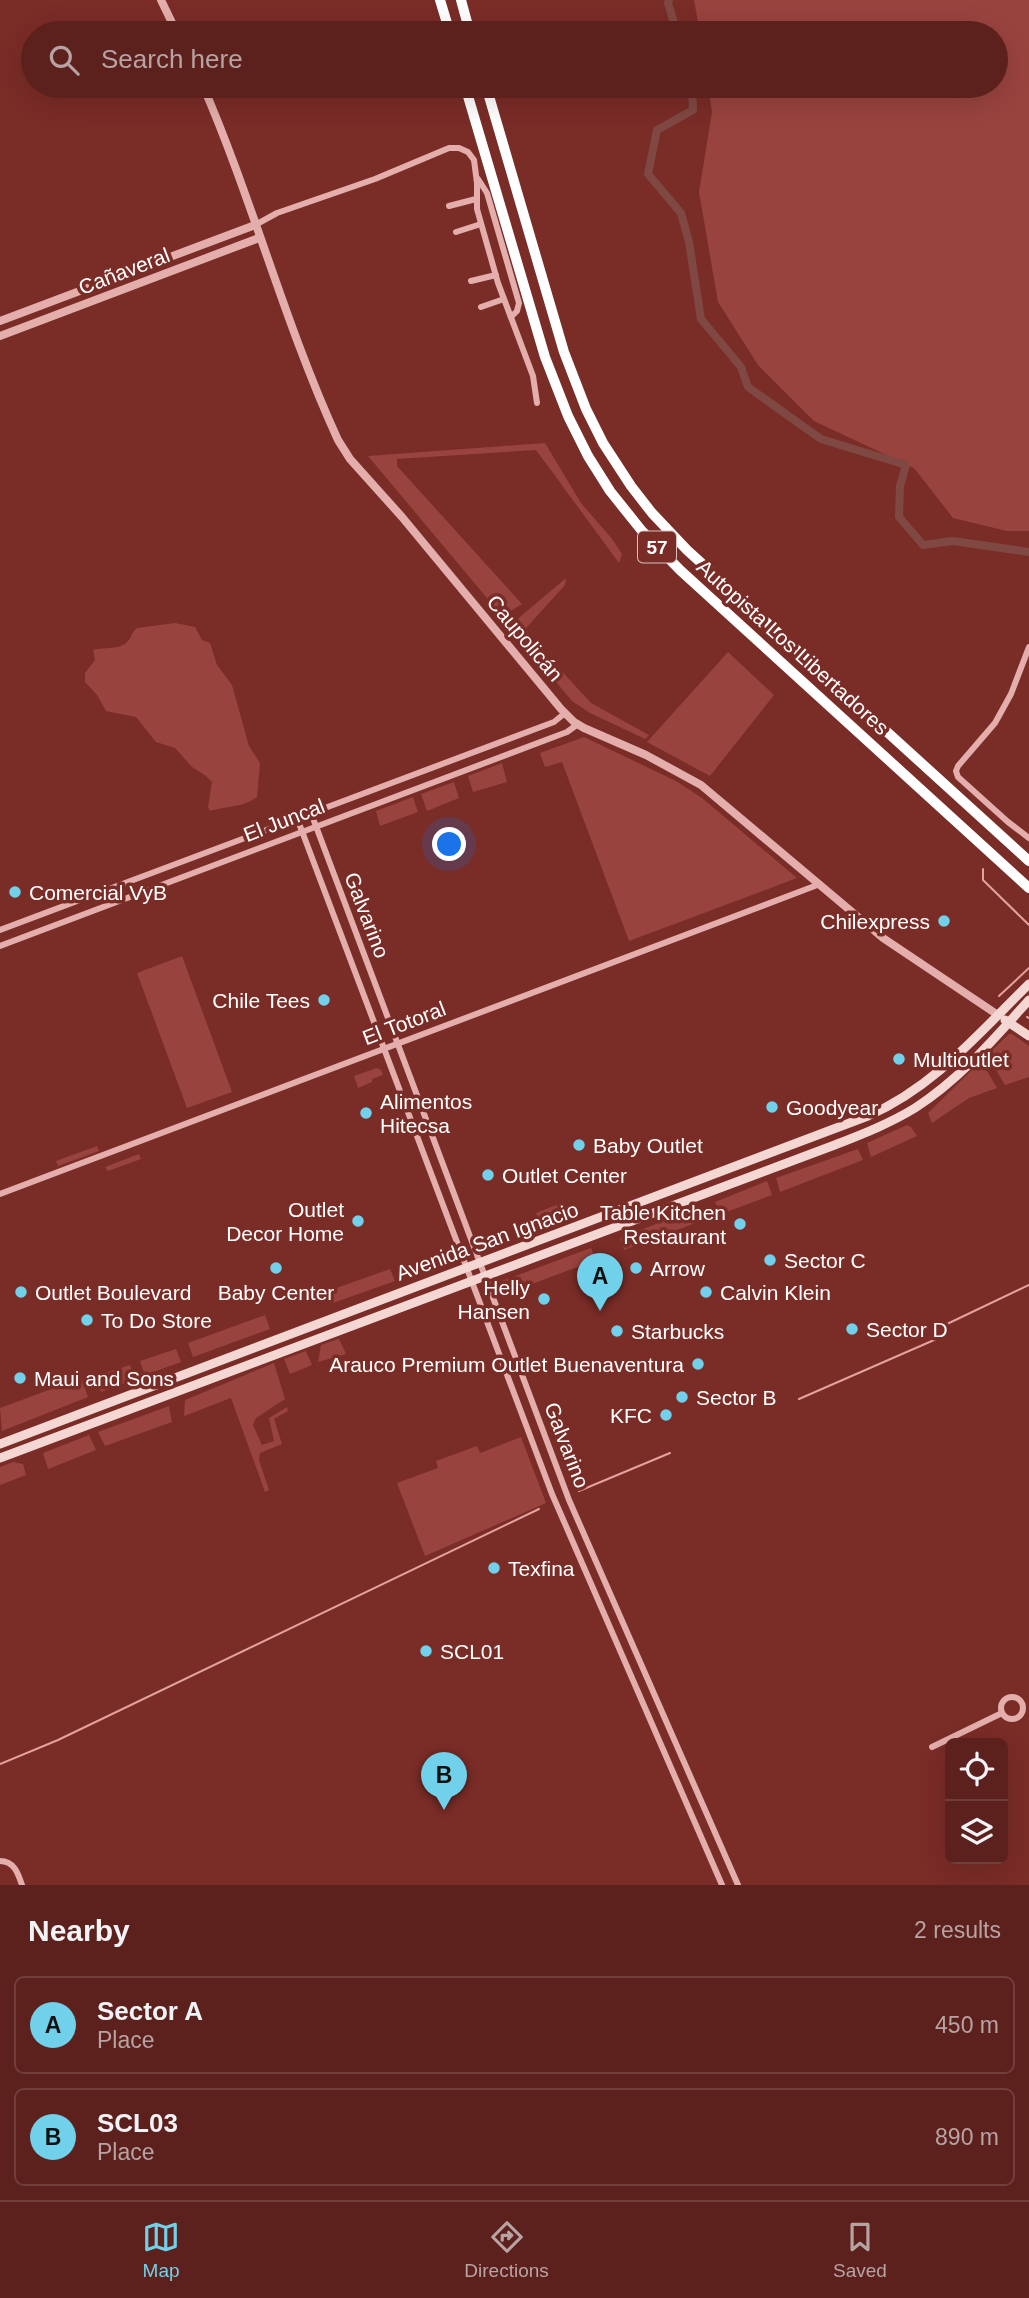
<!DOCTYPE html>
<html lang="en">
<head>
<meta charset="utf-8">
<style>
  :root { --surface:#5c211d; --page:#652e2a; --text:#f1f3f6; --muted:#b8a3a4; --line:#713e3b; --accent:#71d1eb }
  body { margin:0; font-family:Arial,sans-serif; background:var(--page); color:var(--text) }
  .controls { position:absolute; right:21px; bottom:21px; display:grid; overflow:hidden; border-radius:10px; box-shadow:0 7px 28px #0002 }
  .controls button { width:63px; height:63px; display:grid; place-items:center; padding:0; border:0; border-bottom:2px solid var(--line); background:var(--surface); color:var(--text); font:35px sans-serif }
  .you { position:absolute; left:450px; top:845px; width:24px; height:24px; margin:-18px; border:5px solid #fff; border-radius:50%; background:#1a73e8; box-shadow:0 0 0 10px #1a73e833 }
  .badge { display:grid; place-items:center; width:46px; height:46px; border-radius:50%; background:var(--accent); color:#111; font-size:23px; font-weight:700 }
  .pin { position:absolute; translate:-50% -58px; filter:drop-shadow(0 2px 4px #0008) }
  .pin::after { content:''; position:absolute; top:37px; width:24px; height:21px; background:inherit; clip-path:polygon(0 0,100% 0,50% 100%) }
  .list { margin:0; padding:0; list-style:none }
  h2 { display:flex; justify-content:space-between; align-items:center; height:91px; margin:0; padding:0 28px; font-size:30px }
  h2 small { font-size:23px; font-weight:400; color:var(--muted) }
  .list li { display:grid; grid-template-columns:46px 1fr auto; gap:21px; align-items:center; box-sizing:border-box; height:98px; margin:0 14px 14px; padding:0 14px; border:2px solid var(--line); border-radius:10px }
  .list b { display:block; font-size:26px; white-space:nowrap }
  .list p { margin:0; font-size:23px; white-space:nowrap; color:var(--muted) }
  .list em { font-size:23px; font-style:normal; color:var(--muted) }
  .icon { flex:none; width:38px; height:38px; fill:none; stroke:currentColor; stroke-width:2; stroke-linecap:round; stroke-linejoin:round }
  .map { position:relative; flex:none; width:1029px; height:1885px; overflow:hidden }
  .search { position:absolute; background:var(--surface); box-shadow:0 7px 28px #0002; left:21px; right:21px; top:21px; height:77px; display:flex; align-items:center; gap:18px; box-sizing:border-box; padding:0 24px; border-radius:38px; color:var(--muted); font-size:26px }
  .sheet { height:315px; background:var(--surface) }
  nav { display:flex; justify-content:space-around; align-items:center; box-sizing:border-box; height:98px; border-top:2px solid var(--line); background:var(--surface); font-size:19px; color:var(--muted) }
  nav a { display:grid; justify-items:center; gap:4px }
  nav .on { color:var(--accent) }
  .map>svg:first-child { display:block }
  .green { fill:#99433e }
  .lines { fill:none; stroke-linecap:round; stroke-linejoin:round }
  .stream { stroke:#e4a29f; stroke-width:2 }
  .canal { stroke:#804843; stroke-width:8 }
  .minor { stroke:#e3aeab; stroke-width:6 }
  .tertiary { stroke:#e3aeab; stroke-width:8 }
  .secondary { stroke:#f4d6d3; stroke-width:9 }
  .motorway { stroke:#fff; stroke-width:10 }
  .poi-dot { fill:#71d1eb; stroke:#7a2c27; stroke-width:2.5 }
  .labels { text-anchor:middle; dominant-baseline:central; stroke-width:7; stroke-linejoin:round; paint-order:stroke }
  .shield { fill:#7a2c27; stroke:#d7c0be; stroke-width:2 }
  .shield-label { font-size:19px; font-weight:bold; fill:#fff }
  .street-label { font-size:21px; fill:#fff; stroke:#7a2c27 }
  .poi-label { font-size:21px; fill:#fff; stroke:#7a2c27; text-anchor:start }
</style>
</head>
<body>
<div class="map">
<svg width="1029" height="1885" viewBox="0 0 1029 1885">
  <rect width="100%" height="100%" fill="#7a2c27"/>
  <g class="green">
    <polygon points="694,0 1029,0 1029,531 1007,531 953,518 914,468 814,421 758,365 718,302 699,192 712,112 708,86 996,86 996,33 700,33"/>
    <polygon points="545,443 581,503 613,540 622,554 619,563 536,450 397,459 397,466 522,604 502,616 368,456"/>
    <polygon points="566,578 565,585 526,628 531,638 591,703 649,735 645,739 590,713 572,701 513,631 514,622"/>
    <path d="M175,623L195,627L202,640L210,643L217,665L232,685L249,746L260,763L257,797C243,808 226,806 210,811L208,807L212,782L206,776L192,767L175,748L156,742L136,717L106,711L97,695L85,682V673L95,660L93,650C103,647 120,650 127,642C132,637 131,633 137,628Z"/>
    <polygon points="728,652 774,695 710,776 647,742"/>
    <polygon points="584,737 676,781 702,798 797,878 629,941 562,762 545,767 540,753"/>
    <polygon points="502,763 507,782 473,792 468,776"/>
    <polygon points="454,782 459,798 427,811 421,794"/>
    <polygon points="413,797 418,812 380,826 376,811"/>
    <polygon points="182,956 232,1092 187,1108 137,973"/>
    <polygon points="1009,1034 1012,1034 1029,1046 1029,1077 1005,1085 987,1055"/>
    <polygon points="981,1061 997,1088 969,1098 932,1123 928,1113"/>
    <polygon points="377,1068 381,1070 383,1075 372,1079 372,1082 358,1088 354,1076"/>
    <polygon points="907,1125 911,1127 917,1136 871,1157 867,1143"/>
    <polygon points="97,1146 99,1151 58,1166 56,1161"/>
    <polygon points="858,1149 863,1160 780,1192 776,1178"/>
    <polygon points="139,1154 141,1159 108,1171 105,1167"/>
    <polygon points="767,1181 772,1195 721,1214 715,1202"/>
    <polygon points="559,1204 564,1218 541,1226 536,1213"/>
    <polygon points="697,1208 706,1219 624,1250 620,1238"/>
    <polygon points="591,1248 596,1260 503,1295 499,1282"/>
    <polygon points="390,1269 395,1281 333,1303 328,1291"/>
    <polygon points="265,1315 270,1329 193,1357 188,1343"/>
    <polygon points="339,1339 346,1354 318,1362 321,1345"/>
    <polygon points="176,1349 181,1362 145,1375 140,1361"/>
    <polygon points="306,1351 312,1365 290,1374 284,1359"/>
    <polygon points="274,1363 285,1399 256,1418 253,1425 262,1445 274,1441 269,1418 287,1407 288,1411 274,1419 282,1444 260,1453 259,1460 269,1490 265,1492 231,1398 184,1416 185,1400"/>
    <polygon points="130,1365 136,1379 101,1392 93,1377"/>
    <polygon points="81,1378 88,1397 2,1431 0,1408"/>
    <polygon points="169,1406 172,1422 105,1446 98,1432"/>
    <polygon points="89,1435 96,1450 48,1469 43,1453"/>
    <polygon points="521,1437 546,1503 425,1556 397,1483 438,1468 436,1461 477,1446 480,1453"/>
    <polygon points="13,1462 23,1464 26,1475 0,1485 0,1467"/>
  </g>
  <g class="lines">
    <g class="stream">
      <polyline points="983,869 983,880 1029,925"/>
      <polyline points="999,996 1029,968"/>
      <polyline points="1027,1017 1029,1018"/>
      <polyline points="799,1399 941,1337 947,1324 1029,1285"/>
      <polyline points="579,1491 670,1453"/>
      <polyline points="0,1764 58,1740 539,1509"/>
    </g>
    <g class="canal">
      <polyline points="669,0 668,3 677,33"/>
      <polyline points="692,86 693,110 657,130 648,174 681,213 689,242 701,319 741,367 748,387 821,439 906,465 900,486 899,517 923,545 953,541 1029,552"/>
    </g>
    <g class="minor">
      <polyline points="478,179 487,193 519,303 517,311 511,317"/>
      <polyline points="449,206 476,199"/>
      <polyline points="255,225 277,213 375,179 449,148 459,148 468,152 474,160 477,183 477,209 498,283 533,376 537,403"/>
      <polyline points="456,232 481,224"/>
      <polyline points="471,281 496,275"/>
      <polyline points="481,307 504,299"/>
      <polyline points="1029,647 1011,694 995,723 958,766 956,771 958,777 1008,822 1029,838"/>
      <polyline points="311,813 569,1500 738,1885"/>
      <polyline points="297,818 552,1494 722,1885"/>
      <polyline points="0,930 554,722 565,713"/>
      <polyline points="0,946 567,732 578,724"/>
      <polyline points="0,1194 820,884"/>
      <circle cx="1012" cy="1708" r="11"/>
      <polyline points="932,1747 1002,1713"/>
      <path d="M0,1861C14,1861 18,1873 22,1885"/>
    </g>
    <g class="tertiary">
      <polyline points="161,0 177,33"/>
      <path d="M203,86C253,201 285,325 338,440L350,459L402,517L561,709L574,722L584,728L646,755L701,785L883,938L998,1015"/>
      <polyline points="0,321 255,225"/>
      <polyline points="0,336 259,238"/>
    </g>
    <g class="secondary">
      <polyline points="1005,1020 1029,1036"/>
      <path d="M0,1444L868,1116C934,1087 978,1034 1029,984"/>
      <path d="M0,1458L832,1146C860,1135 889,1124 915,1108C959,1080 994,1039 1029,1000"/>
    </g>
    <g class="motorway">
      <polyline points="440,0 450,33"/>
      <polyline points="461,0 470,33"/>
      <polyline points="465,86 545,357 568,416 588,456 610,491 642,531 680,570 1029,888"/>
      <polyline points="486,86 564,352 586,409 603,443 631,486 652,513 687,550 1029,861"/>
    </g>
  </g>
  <g class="poi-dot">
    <circle cx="15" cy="892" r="7"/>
    <circle cx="944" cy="921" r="7"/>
    <circle cx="324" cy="1000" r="7"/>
    <circle cx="899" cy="1059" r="7"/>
    <circle cx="772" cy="1107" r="7"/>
    <circle cx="366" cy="1113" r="7"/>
    <circle cx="579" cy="1145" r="7"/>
    <circle cx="488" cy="1175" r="7"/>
    <circle cx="358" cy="1221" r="7"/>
    <circle cx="740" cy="1224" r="7"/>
    <circle cx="770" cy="1260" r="7"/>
    <circle cx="276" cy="1268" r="7"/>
    <circle cx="636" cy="1268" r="7"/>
    <circle cx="21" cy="1292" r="7"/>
    <circle cx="706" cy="1292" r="7"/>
    <circle cx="544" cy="1299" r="7"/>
    <circle cx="87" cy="1320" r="7"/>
    <circle cx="852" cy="1329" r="7"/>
    <circle cx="617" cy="1331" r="7"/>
    <circle cx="698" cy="1364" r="7"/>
    <circle cx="20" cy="1378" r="7"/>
    <circle cx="682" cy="1397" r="7"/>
    <circle cx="666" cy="1415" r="7"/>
    <circle cx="494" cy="1568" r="7"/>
    <circle cx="426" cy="1651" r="7"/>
  </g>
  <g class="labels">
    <rect class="shield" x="638" y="531.5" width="38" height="31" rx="5"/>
    <g class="shield-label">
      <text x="657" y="547">57</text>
    </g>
    <g class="street-label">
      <text transform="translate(124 271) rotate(-21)">Cañaveral</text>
      <text transform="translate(525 638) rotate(50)">Caupolicán</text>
      <text transform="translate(793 647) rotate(42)">Autopista Los Libertadores</text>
      <text transform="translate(284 820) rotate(-21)">El Juncal</text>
      <text transform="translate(367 915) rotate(69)">Galvarino</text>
      <text transform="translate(404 1023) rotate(-21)">El Totoral</text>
      <text transform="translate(487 1241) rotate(-20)">Avenida San Ignacio</text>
      <text transform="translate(567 1445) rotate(69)">Galvarino</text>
    </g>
    <g class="poi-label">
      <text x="29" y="892">Comercial VyB</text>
      <text x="930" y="921" text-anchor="end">Chilexpress</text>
      <text x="310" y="1000" text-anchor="end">Chile Tees</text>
      <text x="913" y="1059">Multioutlet</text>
      <text x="380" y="1101">Alimentos<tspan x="380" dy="24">Hitecsa</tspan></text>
      <text x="786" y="1107">Goodyear</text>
      <text x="593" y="1145">Baby Outlet</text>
      <text x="502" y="1175">Outlet Center</text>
      <text x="344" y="1209" text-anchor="end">Outlet<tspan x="344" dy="24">Decor Home</tspan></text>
      <text x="726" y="1212" text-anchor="end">Table Kitchen<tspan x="726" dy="24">Restaurant</tspan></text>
      <text x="784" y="1260">Sector C</text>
      <text x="650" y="1268">Arrow</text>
      <text x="530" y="1287" text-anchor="end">Helly<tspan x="530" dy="24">Hansen</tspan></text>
      <text x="35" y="1292">Outlet Boulevard</text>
      <text x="276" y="1292" text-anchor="middle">Baby Center</text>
      <text x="720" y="1292">Calvin Klein</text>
      <text x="101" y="1320">To Do Store</text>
      <text x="866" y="1329">Sector D</text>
      <text x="631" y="1331">Starbucks</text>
      <text x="684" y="1364" text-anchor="end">Arauco Premium Outlet Buenaventura</text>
      <text x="34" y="1378">Maui and Sons</text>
      <text x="696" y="1397">Sector B</text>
      <text x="652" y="1415" text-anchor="end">KFC</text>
      <text x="508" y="1568">Texfina</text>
      <text x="440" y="1651">SCL01</text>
    </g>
  </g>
</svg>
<div class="controls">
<button><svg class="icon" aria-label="locate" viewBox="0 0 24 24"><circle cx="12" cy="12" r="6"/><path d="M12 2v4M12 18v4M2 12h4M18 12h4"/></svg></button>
<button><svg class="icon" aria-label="layers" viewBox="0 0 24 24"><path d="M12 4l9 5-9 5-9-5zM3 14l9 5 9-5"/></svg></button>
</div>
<div class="you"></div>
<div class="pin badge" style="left:600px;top:1311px">A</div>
<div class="pin badge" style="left:444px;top:1810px">B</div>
<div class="search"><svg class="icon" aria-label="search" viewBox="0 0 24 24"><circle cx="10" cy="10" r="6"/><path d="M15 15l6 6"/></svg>Search here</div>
</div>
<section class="sheet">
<h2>Nearby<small>2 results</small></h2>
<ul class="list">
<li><span class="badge">A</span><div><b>Sector A</b><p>Place</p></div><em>450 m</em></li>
<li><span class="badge">B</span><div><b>SCL03</b><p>Place</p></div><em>890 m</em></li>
</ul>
</section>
<nav>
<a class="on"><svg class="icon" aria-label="map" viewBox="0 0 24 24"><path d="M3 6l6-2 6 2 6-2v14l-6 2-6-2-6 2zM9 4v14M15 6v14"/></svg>Map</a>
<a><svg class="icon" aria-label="directions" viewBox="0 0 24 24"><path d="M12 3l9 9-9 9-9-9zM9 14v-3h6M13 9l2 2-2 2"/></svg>Directions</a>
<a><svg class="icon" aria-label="saved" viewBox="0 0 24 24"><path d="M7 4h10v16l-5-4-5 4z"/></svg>Saved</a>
</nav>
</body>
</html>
